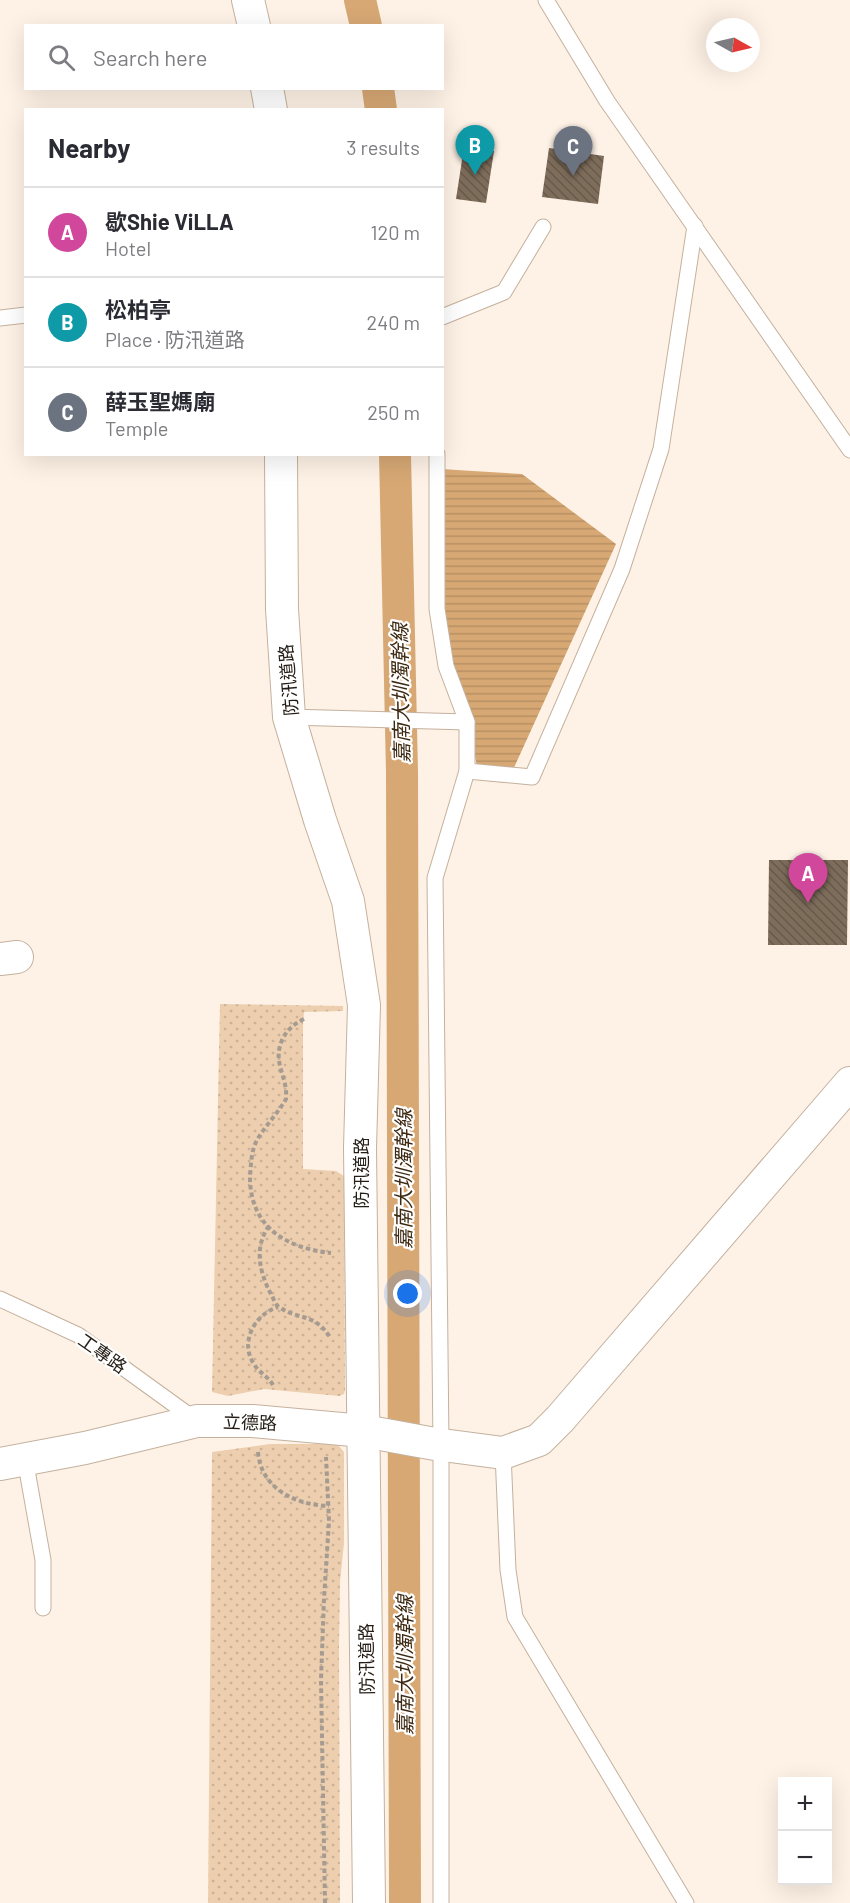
<!DOCTYPE html>
<html lang="en">
<head>
<meta charset="utf-8">
<style>
  :root { --surface:#fff; --page:#f2f2f3; --text:#2b2b33; --muted:#7c7c81; --line:#e1e1e2; --accent:#d93025 }
  body { margin:0; font-family:Barlow,"Noto Sans TC",sans-serif; background:var(--page); color:var(--text) }
  .controls { position:absolute; right:18px; bottom:18px; display:grid; overflow:hidden; border-radius:0px; box-shadow:0 6px 24px #0002 }
  .controls button { width:54px; height:54px; display:grid; place-items:center; padding:0; border:0; border-bottom:2px solid var(--line); background:var(--surface); color:var(--text); font:30px sans-serif }
  .compass { position:absolute; left:706px; top:18px; width:54px; height:54px; border-radius:50%; background:var(--surface); box-shadow:0 6px 24px #0002; rotate:98deg }
  .you { position:absolute; left:408px; top:1294px; width:21px; height:21px; margin:-15px; border:4px solid #fff; border-radius:50%; background:#1a73e8; box-shadow:0 0 0 9px #1a73e833 }
  .badge { display:grid; place-items:center; width:39px; height:39px; border-radius:50%; background:var(--accent); color:#fff; font-size:20px; font-weight:700 }
  .pin { position:absolute; translate:-50% -50px; filter:drop-shadow(0 2px 3px #0008) }
  .pin::after { content:''; position:absolute; top:32px; width:21px; height:18px; background:inherit; clip-path:polygon(0 0,100% 0,50% 100%) }
  .list { margin:0; padding:0; list-style:none }
  h2 { display:flex; justify-content:space-between; align-items:center; height:78px; margin:0; padding:0 24px; font-size:26px }
  h2 small { font-size:20px; font-weight:400; color:var(--muted) }
  .list li { display:grid; grid-template-columns:39px 1fr auto; gap:18px; align-items:center; box-sizing:border-box; height:90px; padding:0 24px; border-top:2px solid var(--line) }
  .list b { display:block; font-size:22px; white-space:nowrap }
  .list p { margin:0; font-size:20px; white-space:nowrap; color:var(--muted) }
  .list em { font-size:20px; font-style:normal; color:var(--muted) }
  .icon { flex:none; width:33px; height:33px; fill:none; stroke:currentColor; stroke-width:2; stroke-linecap:round; stroke-linejoin:round }
  .map { position:relative; flex:none; width:850px; height:1903px; overflow:hidden }
  .search { position:absolute; background:var(--surface); box-shadow:0 6px 24px #0002; left:24px; top:24px; width:420px; height:66px; display:flex; align-items:center; gap:15px; box-sizing:border-box; padding:0 21px; border-radius:0px; color:var(--muted); font-size:22px }
  .panel { position:absolute; background:var(--surface); box-shadow:0 6px 24px #0002; left:24px; top:108px; width:420px; height:348px; border-radius:0px }
  .map>svg:first-child { display:block }
  .green { fill:url(#green-dots) }
  .water { fill:url(#water-rules) }
  .lines { fill:none; stroke-linecap:round; stroke-linejoin:round }
  .canal { stroke:#d7a874; stroke-width:32 }
  .building { fill:url(#building-back-hatch) }
  .service-casing { stroke:#c4b19e; stroke-width:17 }
  .minor-casing { stroke:#c4b19e; stroke-width:34 }
  .path { stroke:#a59b91; stroke-width:4; stroke-dasharray:4.5 3; stroke-linecap:butt }
  .service { stroke:#fff; stroke-width:15 }
  .minor { stroke:#fff; stroke-width:32 }
  .labels { text-anchor:middle; dominant-baseline:central; stroke-width:4.5; stroke-linejoin:round; paint-order:stroke }
  .street-label { font-size:18px; fill:#241d16; stroke:#fff }
  .water-label { font-size:20px; font-style:italic; fill:#3d2912; stroke:#fff }
</style>
</head>
<body>
<div class="map">
<svg width="850" height="1903" viewBox="0 0 850 1903">
  <defs>
    <pattern id="green-dots" width="8" height="8" patternUnits="userSpaceOnUse" patternTransform="scale(1.5)"><rect width="8" height="8" fill="#edcfaf"/><path d="M2 2h.1M6 6h.1" fill="none" stroke="#cbb196" stroke-width="1.8" stroke-linecap="round"/></pattern>
    <pattern id="water-rules" width="6" height="5" patternUnits="userSpaceOnUse" patternTransform="scale(1.5)"><rect width="6" height="5" fill="#d7a874"/><path d="M0 2.5h6" fill="none" stroke="#b89064"/></pattern>
    <pattern id="building-back-hatch" width="6" height="6" patternUnits="userSpaceOnUse" patternTransform="scale(1.5)"><rect width="6" height="6" fill="#7e6d5b"/><path d="M-1 5l2 2M0 0l6 6M5-1l2 2" fill="none" stroke="#67594a"/></pattern>
  </defs>
  <rect width="100%" height="100%" fill="#fef2e6"/>
  <g class="green">
    <polygon points="220,1004 343,1006 343,1011 304,1012 303,1024 303,1169 336,1171 344,1176 345,1390 344,1394 339,1396 264,1389 228,1396 212,1392"/>
    <polygon points="270,1444 333,1444 339,1446 344,1452 344,1543 340,1582 339,1647 340,1903 208,1903 212,1452"/>
  </g>
  <polygon class="water" points="440,469 522,474 616,544 507,783 480,780 474,752 442,663"/>
  <g class="lines">
    <g class="canal">
      <polyline points="360,0 366,26"/>
      <polyline points="378,88 381,110"/>
      <polyline points="395,454 402,772 405,1903"/>
    </g>
  </g>
  <g class="building">
    <polygon points="464,147 494,151 486,203 456,199"/>
    <polygon points="549,148 604,156 598,204 542,197"/>
    <polygon points="769,860 848,860 847,945 768,945"/>
  </g>
  <g class="lines">
    <defs>
      <g id="service">
        <polyline points="546,0 607,101 850,450"/>
        <polyline points="442,317 504,292 543,227"/>
        <polyline points="0,318 26,315"/>
        <polyline points="437,454 437,609 446,666 467,722 467,771 435,878 441,1445 441,1903"/>
        <polyline points="289,717 467,722"/>
        <polyline points="467,771 532,777 622,569 661,449 695,226"/>
        <polyline points="0,1299 78,1335 197,1421"/>
        <polyline points="503,1453 508,1570 515,1617 686,1903"/>
        <polyline points="25,1459 43,1560 43,1608"/>
      </g>
      <g id="minor">
        <polyline points="248,0 254,26"/>
        <polyline points="267,88 271,110"/>
        <polyline points="281,454 282,609 289,717 320,820 348,901 364,1005 360,1148 369,1903"/>
        <polyline points="0,959 17,957"/>
        <polyline points="0,1464 85,1448 197,1421 252,1421 364,1431 435,1444 503,1453 539,1440 560,1419 850,1083"/>
      </g>
    </defs>
    <use href="#service" class="service-casing"/>
    <use href="#minor" class="minor-casing"/>
    <g class="path">
      <path d="M304,1019C294,1024 288,1029 283,1038C271,1063 288,1075 286,1099C278,1113 265,1126 257,1140C251,1151 251,1165 250,1177C250,1227 286,1248 331,1253"/>
      <path d="M269,1226C253,1248 260,1274 272,1296C274,1300 276,1305 279,1307C300,1321 313,1312 330,1337"/>
      <path d="M273,1385C268,1376 259,1373 254,1364C239,1342 255,1314 278,1307"/>
      <path d="M258,1452C261,1489 296,1505 329,1506"/>
      <polyline points="325,1903 321,1680 324,1599 329,1521 326,1457"/>
    </g>
    <use href="#service" class="service"/>
    <use href="#minor" class="minor"/>
  </g>
  <g class="labels">
    <g class="street-label">
      <text transform="translate(288 680) rotate(-95)">防汛道路</text>
      <text transform="translate(361 1173) rotate(-90)">防汛道路</text>
      <text transform="translate(103 1353) rotate(35)">工專路</text>
      <text transform="translate(250 1422) rotate(2)">立德路</text>
      <text transform="translate(366 1659) rotate(-91)">防汛道路</text>
    </g>
    <g class="water-label">
      <text transform="translate(400 693) rotate(-91)">嘉南大圳濁幹線</text>
      <text transform="translate(403 1179) rotate(-90)">嘉南大圳濁幹線</text>
      <text transform="translate(404 1665) rotate(-90)">嘉南大圳濁幹線</text>
    </g>
  </g>
</svg>
<div class="controls">
<button>+</button>
<button>−</button>
</div>
<svg class="compass" viewBox="-18 -18 36 36"><path d="M0-13l5 13h-10z" fill="#e53935"/><path d="M0 13l5-13h-10z" fill="#7c7c81"/></svg>
<div class="you"></div>
<div class="pin badge" style="left:808px;top:903px;background:#d1479c">A</div>
<div class="pin badge" style="left:475px;top:175px;background:#0f9aa8">B</div>
<div class="pin badge" style="left:573px;top:176px;background:#6b7280">C</div>
<div class="search"><svg class="icon" aria-label="search" viewBox="0 0 24 24"><circle cx="10" cy="10" r="6"/><path d="M15 15l6 6"/></svg>Search here</div>
<section class="panel">
<h2>Nearby<small>3 results</small></h2>
<ul class="list">
<li><span class="badge" style="background:#d1479c">A</span><div><b>歇Shie ViLLA</b><p>Hotel</p></div><em>120 m</em></li>
<li><span class="badge" style="background:#0f9aa8">B</span><div><b>松柏亭</b><p>Place · 防汛道路</p></div><em>240 m</em></li>
<li><span class="badge" style="background:#6b7280">C</span><div><b>薛玉聖媽廟</b><p>Temple</p></div><em>250 m</em></li>
</ul>
</section>
</div>
</body>
</html>
